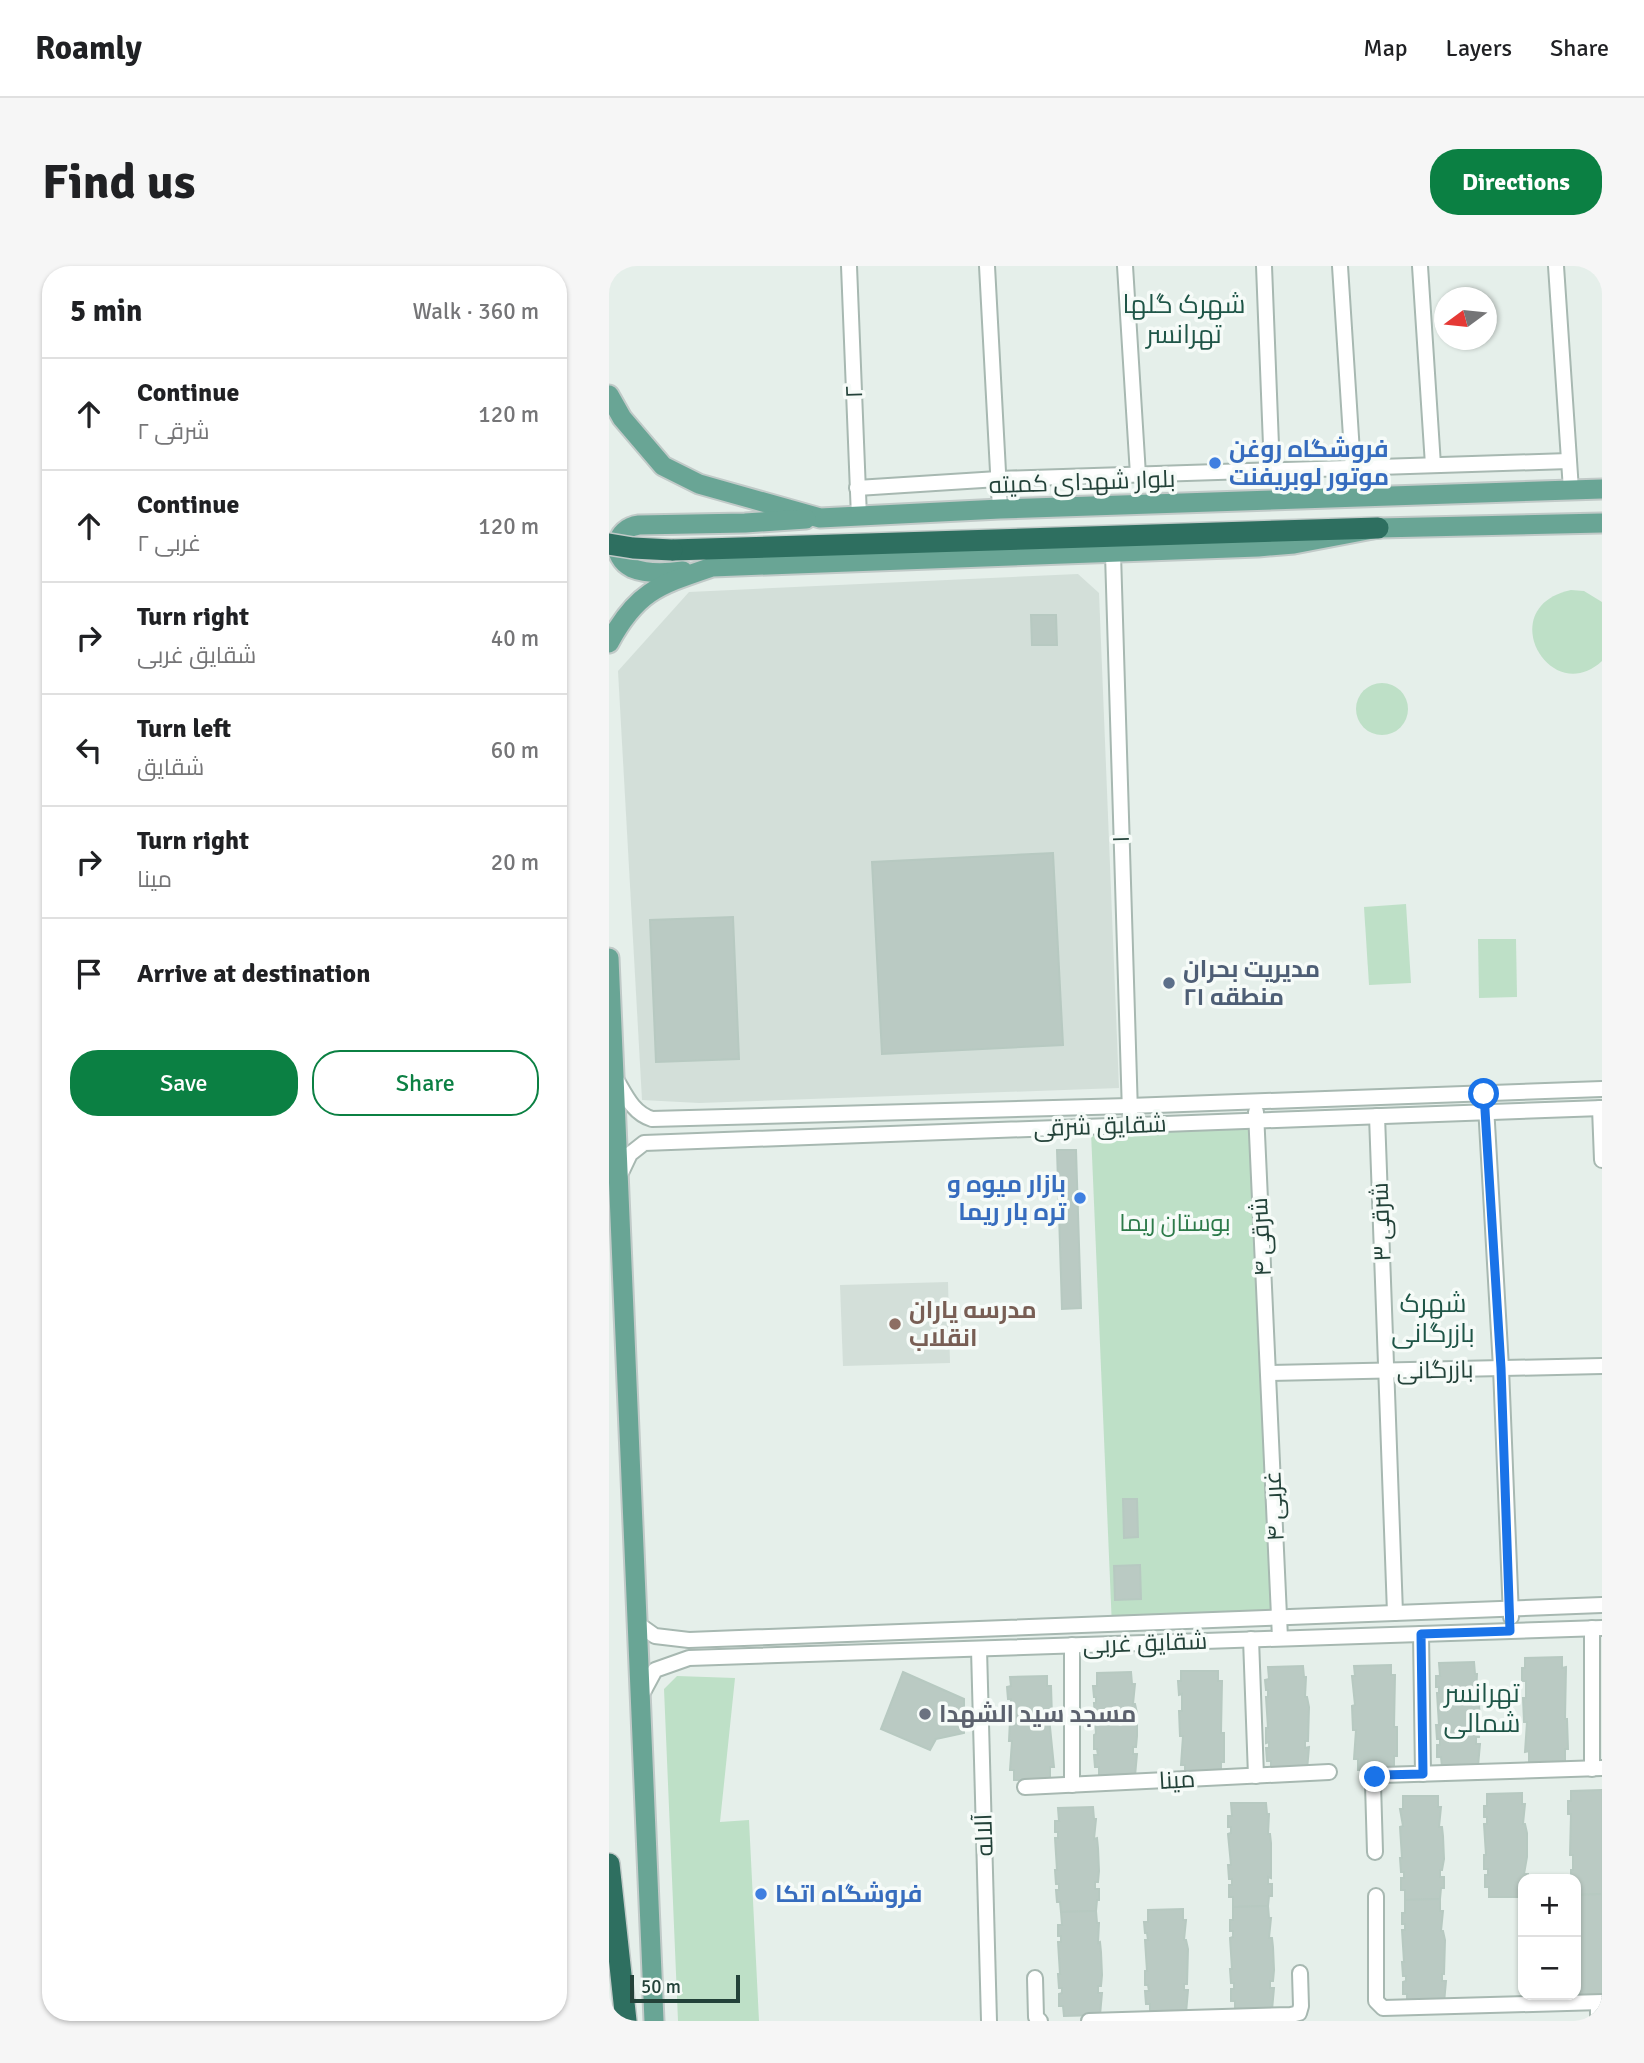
<!DOCTYPE html>
<html lang="en">
<head>
<meta charset="utf-8">
<style>
  :root { --surface:#fff; --page:#f6f6f6; --text:#202124; --muted:#757577; --line:#e0e0e0; --accent:#0b8043 }
  body { margin:0; font-family:Signika,Cairo,sans-serif; background:var(--page); color:var(--text) }
  .controls { position:absolute; right:21px; bottom:21px; display:grid; overflow:hidden; border-radius:14px; box-shadow:0 2px 5px #0004 }
  .controls button { width:63px; height:63px; display:grid; place-items:center; padding:0; border:0; border-bottom:2px solid var(--line); background:var(--surface); color:var(--text); font:35px sans-serif }
  .compass { position:absolute; left:825px; top:21px; width:63px; height:63px; border-radius:50%; background:var(--surface); box-shadow:0 2px 5px #0004; rotate:255deg }
  .scale { position:absolute; left:21px; bottom:18px; width:110px; box-sizing:border-box; padding-left:7px; border:4px solid #234239; border-top:0; font-size:19px; line-height:24px; white-space:nowrap; color:#234239; -webkit-text-stroke:5px #f6fbf8; paint-order:stroke }
  .stop { position:absolute; width:21px; height:21px; margin:-16px; border:5px solid #1a73e8; border-radius:50%; background:#fff }
  .stop.end { background:#1a73e8; border-color:#fff; box-shadow:0 2px 7px #0008 }
  .list { margin:0; padding:0; list-style:none }
  h2 { display:flex; justify-content:space-between; align-items:center; height:91px; margin:0; padding:0 28px; font-size:30px }
  h2 small { font-size:23px; font-weight:400; color:var(--muted) }
  .list li { display:grid; grid-template-columns:46px 1fr auto; gap:21px; align-items:center; box-sizing:border-box; height:112px; padding:0 28px; border-top:2px solid var(--line) }
  .list b { display:block; font-size:26px; white-space:nowrap }
  .list p { margin:0; font-size:23px; white-space:nowrap; color:var(--muted) }
  .list em { font-size:23px; font-style:normal; color:var(--muted) }
  .actions { display:flex; gap:14px; padding:21px 28px }
  .actions a { flex:1; padding:16px 0; border:2px solid var(--accent); border-radius:28px; text-align:center; font-size:24px; color:var(--accent) }
  .actions .main { background:var(--accent); color:#fff }
  .icon { flex:none; width:38px; height:38px; fill:none; stroke:currentColor; stroke-width:2; stroke-linecap:round; stroke-linejoin:round }
  .map { position:relative; flex:none; width:993px; height:1755px; overflow:hidden; border-radius:28px }
  header { display:flex; align-items:center; gap:42px; box-sizing:border-box; height:98px; padding:0 35px; background:var(--surface); border-bottom:2px solid var(--line) }
  header strong { font-size:33px }
  nav { display:flex; gap:38px; margin-inline-start:auto; font-size:24px }
  .intro { display:flex; align-items:center; justify-content:space-between; box-sizing:border-box; height:168px; padding:0 42px }
  h1 { margin:0; font-size:49px }
  .button { padding:18px 32px; border-radius:28px; background:var(--accent); color:#fff; font-size:24px; font-weight:700 }
  main { display:flex; gap:42px; padding:0 42px }
  aside { flex:1; background:var(--surface); border-radius:28px; box-shadow:0 2px 5px #0004 }
  .map>svg:first-child { display:block }
  .built { fill:#d3dfd9 }
  .green { fill:#bee0c7 }
  .building { fill:#bacac3; stroke:#b7c9c1; stroke-width:2 }
  .lines { fill:none; stroke-linecap:round; stroke-linejoin:round }
  .minor-casing { stroke:#a7b8b1; stroke-width:18 }
  .major-casing { stroke:#c1cac8; stroke-width:23 }
  .highway-casing { stroke:#c1cac8; stroke-width:24 }
  .minor { stroke:#fff; stroke-width:14 }
  .major { stroke:#69a595; stroke-width:19 }
  .highway { stroke:#2e6f60; stroke-width:21 }
  .highway-bridge-casing { stroke:#c1cac8; stroke-width:24; stroke-linecap:butt }
  .highway-bridge { stroke:#2e6f60; stroke-width:21 }
  .route { stroke:#1a73e8; stroke-width:9 }
  .shop-dot { fill:#3f7fe0; stroke:#f6fbf8; stroke-width:2.5 }
  .service-dot { fill:#5c6f8a; stroke:#f6fbf8; stroke-width:2.5 }
  .education-dot { fill:#8d6e63; stroke:#f6fbf8; stroke-width:2.5 }
  .worship-dot { fill:#6b7280; stroke:#f6fbf8; stroke-width:2.5 }
  .labels { text-anchor:middle; dominant-baseline:central; stroke-width:7; stroke-linejoin:round; paint-order:stroke }
  .street-label { font-size:24px; fill:#234239; stroke:#f6fbf8 }
  .shop-label { font-size:24px; font-weight:bold; fill:#366cbe; stroke:#f6fbf8; text-anchor:start }
  .service-label { font-size:24px; font-weight:bold; fill:#4e5e75; stroke:#f6fbf8; text-anchor:start }
  .park-label { font-size:24px; fill:#2c7a49; stroke:#f6fbf8 }
  .education-label { font-size:24px; font-weight:bold; fill:#785e54; stroke:#f6fbf8; text-anchor:start }
  .worship-label { font-size:24px; font-weight:bold; fill:#5b616d; stroke:#f6fbf8; text-anchor:start }
  .neighbourhood-label { font-size:26px; fill:#1e5547; stroke:#f6fbf8 }
</style>
</head>
<body>
<header>
<strong>Roamly</strong>
<nav><a>Map</a><a>Layers</a><a>Share</a></nav>
</header>
<div class="intro"><h1>Find us</h1><a class="button">Directions</a></div>
<main>
<aside>
<h2>5 min<small>Walk · 360 m</small></h2>
<ul class="list">
<li><svg class="icon" aria-label="ahead" viewBox="0 0 24 24"><path d="M12 20V5M6 11l6-6 6 6"/></svg><div><b>Continue</b><p>۲ شرقی</p></div><em>120 m</em></li>
<li><svg class="icon" aria-label="ahead" viewBox="0 0 24 24"><path d="M12 20V5M6 11l6-6 6 6"/></svg><div><b>Continue</b><p>۲ غربی</p></div><em>120 m</em></li>
<li><svg class="icon" aria-label="right" viewBox="0 0 24 24"><path d="M7 20v-9h11M14 6l5 5-5 5"/></svg><div><b>Turn right</b><p>شقایق غربی</p></div><em>40 m</em></li>
<li><svg class="icon" aria-label="left" viewBox="0 0 24 24"><path d="M17 20v-9H6M10 6l-5 5 5 5"/></svg><div><b>Turn left</b><p>شقایق</p></div><em>60 m</em></li>
<li><svg class="icon" aria-label="right" viewBox="0 0 24 24"><path d="M7 20v-9h11M14 6l5 5-5 5"/></svg><div><b>Turn right</b><p>مینا</p></div><em>20 m</em></li>
<li><svg class="icon" aria-label="arrive" viewBox="0 0 24 24"><path d="M6 21V4h12l-3 4 3 4H6"/></svg><div><b>Arrive at destination</b></div></li>
</ul>
<div class="actions"><a class="main">Save</a><a>Share</a></div>
</aside>
<div class="map">
<svg width="993" height="1755" viewBox="0 0 993 1755">
  <rect width="100%" height="100%" fill="#e5efea"/>
  <g class="built">
    <polygon points="469,308 490,327 510,822 90,837 33,834 9,405 80,326"/>
    <polygon points="339,1016 341,1097 234,1100 231,1019"/>
  </g>
  <g class="green">
    <path d="M962,324L975,325L993,336V395C941,443 883,341 962,324Z"/>
    <circle cx="773" cy="443" r="26"/>
    <polygon points="797,638 802,717 760,719 755,641"/>
    <polygon points="869,673 907,673 908,731 870,732"/>
    <polygon points="642,862 662,1358 503,1361 482,866"/>
    <polygon points="68,1410 126,1412 111,1556 140,1554 150,1755 69,1755 55,1423"/>
  </g>
  <g class="building">
    <polygon points="422,349 447,349 448,379 423,379"/>
    <polygon points="444,587 454,779 273,788 263,596"/>
    <polygon points="124,651 130,793 47,796 41,654"/>
    <polygon points="448,884 467,884 472,1042 453,1043"/>
    <polygon points="514,1233 528,1233 529,1271 515,1272"/>
    <polygon points="531,1299 532,1333 506,1334 505,1300"/>
    <polygon points="953,1391 953,1402 957,1401 956,1453 958,1453 959,1483 956,1483 956,1495 920,1496 920,1485 916,1486 918,1456 915,1456 914,1432 917,1432 917,1415 913,1415 913,1402 916,1402 916,1392"/>
    <polygon points="865,1396 866,1408 868,1408 867,1428 869,1428 870,1437 871,1460 870,1471 867,1471 867,1478 871,1478 869,1500 833,1501 832,1491 828,1491 828,1479 831,1479 831,1473 828,1473 827,1459 830,1459 828,1427 830,1427 830,1421 827,1421 827,1410 831,1410 830,1397"/>
    <polygon points="782,1399 782,1409 786,1409 785,1461 788,1461 788,1490 785,1490 785,1503 749,1504 749,1493 745,1493 747,1464 744,1464 743,1440 746,1439 743,1410 746,1410 745,1400"/>
    <polygon points="694,1400 695,1411 697,1411 696,1431 698,1431 700,1441 699,1475 696,1475 696,1482 700,1481 698,1504 662,1505 662,1495 658,1495 657,1482 660,1482 660,1476 657,1477 657,1462 659,1462 657,1431 659,1431 659,1424 657,1424 656,1414 660,1413 659,1401"/>
    <polygon points="572,1405 609,1405 609,1415 613,1415 612,1467 615,1467 615,1496 612,1496 612,1508 576,1509 576,1499 572,1499 574,1470 571,1470 570,1445 573,1445 573,1428 570,1429 569,1415 572,1415"/>
    <polygon points="294,1406 355,1433 355,1467 327,1473 321,1484 272,1463"/>
    <polygon points="522,1406 523,1418 526,1418 524,1438 526,1438 528,1447 528,1470 527,1481 524,1481 524,1488 528,1488 526,1510 490,1511 490,1501 486,1501 485,1489 489,1489 488,1483 485,1483 485,1469 487,1468 485,1437 487,1437 487,1431 485,1431 484,1420 488,1420 488,1407"/>
    <polygon points="438,1410 438,1420 442,1420 443,1451 440,1451 445,1501 441,1501 441,1513 405,1514 405,1504 401,1504 403,1475 400,1475 402,1433 399,1433 398,1421 402,1420 401,1411"/>
    <polygon points="993,1524 993,1628 967,1629 967,1613 962,1613 962,1604 964,1604 964,1589 961,1589 962,1548 959,1548 959,1535 962,1535 962,1525"/>
    <polygon points="913,1527 913,1538 916,1538 914,1558 916,1558 918,1567 918,1591 915,1608 919,1608 919,1613 914,1613 914,1631 880,1631 880,1621 876,1621 876,1609 879,1609 879,1603 875,1603 875,1589 877,1589 875,1558 878,1558 878,1551 875,1551 875,1540 878,1540 878,1528"/>
    <polygon points="794,1530 829,1530 829,1541 832,1541 830,1561 833,1561 834,1570 835,1593 833,1604 831,1604 831,1611 835,1611 835,1622 832,1622 831,1633 796,1634 796,1624 792,1624 792,1612 795,1612 795,1606 792,1606 791,1592 793,1592 791,1561 794,1560 791,1543 794,1543"/>
    <polygon points="622,1537 657,1537 658,1548 660,1548 659,1568 661,1568 662,1577 662,1612 659,1611 659,1618 663,1618 663,1630 660,1630 659,1640 624,1641 624,1631 620,1631 620,1619 623,1619 623,1613 620,1613 619,1599 622,1599 619,1568 622,1567 622,1561 619,1561 619,1550 623,1550"/>
    <polygon points="484,1541 485,1553 487,1553 485,1573 488,1572 489,1582 490,1605 489,1616 486,1616 486,1623 490,1623 490,1634 488,1634 487,1645 452,1646 451,1636 448,1636 447,1624 450,1624 450,1618 447,1618 446,1604 448,1604 446,1572 449,1572 449,1566 446,1566 446,1555 450,1555 449,1542"/>
    <polygon points="993,1628 993,1732 968,1733 967,1629"/>
    <polygon points="831,1633 831,1645 834,1645 832,1665 834,1665 836,1674 835,1708 833,1708 833,1715 837,1715 835,1737 798,1738 798,1728 794,1728 794,1716 797,1715 797,1710 794,1710 793,1696 795,1696 793,1664 796,1664 796,1658 793,1658 793,1647 796,1647 796,1634"/>
    <polygon points="659,1640 660,1652 662,1652 660,1672 663,1672 664,1681 665,1704 664,1715 661,1715 661,1722 665,1722 663,1744 626,1745 626,1735 622,1735 622,1723 625,1723 625,1717 622,1717 621,1703 623,1703 621,1672 624,1671 624,1665 621,1665 621,1654 624,1654 624,1641"/>
    <polygon points="574,1643 574,1654 577,1654 575,1674 577,1674 579,1683 578,1718 575,1718 575,1724 579,1724 577,1747 541,1748 541,1738 537,1738 536,1725 540,1725 539,1719 536,1719 536,1705 538,1705 536,1674 539,1674 538,1667 536,1667 535,1656 539,1656 539,1644"/>
    <polygon points="487,1645 488,1657 490,1657 489,1677 491,1676 492,1686 493,1709 492,1720 489,1720 489,1727 493,1727 491,1749 455,1750 454,1740 450,1740 450,1728 453,1727 453,1722 450,1722 449,1708 451,1708 449,1676 452,1676 452,1670 449,1670 449,1659 453,1659 452,1646"/>
  </g>
  <g class="lines">
    <defs>
      <g id="minor">
        <polyline points="240,0 250,251"/>
        <polyline points="378,0 391,243"/>
        <polyline points="516,0 529,209"/>
        <polyline points="655,0 663,205"/>
        <polyline points="731,0 744,202"/>
        <polyline points="811,0 824,199"/>
        <polyline points="947,0 962,224"/>
        <polyline points="248,222 389,213 960,195"/>
        <polyline points="504,288 521,847"/>
        <path d="M7,813C17,830 24,847 43,853L520,840L993,823"/>
        <polyline points="877,840 892,1102 902,1351"/>
        <polyline points="991,842 993,894"/>
        <polyline points="647,846 671,1372"/>
        <polyline points="768,850 786,1347"/>
        <polyline points="11,909 21,888 35,877 993,842"/>
        <polyline points="659,1107 993,1100"/>
        <polyline points="29,1358 46,1370 80,1374 993,1339"/>
        <polyline points="983,1362 983,1503"/>
        <polyline points="812,1368 814,1508"/>
        <polyline points="642,1373 647,1510"/>
        <polyline points="463,1379 463,1519"/>
        <polyline points="370,1383 380,1755"/>
        <polyline points="32,1430 46,1404 80,1392 993,1362"/>
        <polyline points="416,1521 720,1506"/>
        <polyline points="766,1586 764,1518 767,1511 773,1509 993,1502"/>
        <polyline points="767,1630 767,1735 774,1742 993,1736"/>
        <polyline points="426,1712 427,1751 431,1755"/>
        <polyline points="989,1737 989,1755"/>
        <polyline points="480,1755 682,1749 690,1747 692,1740 691,1707"/>
      </g>
      <g id="major">
        <polyline points="0,129 13,152 54,200 90,218 211,252 391,243 993,223"/>
        <path d="M74,305C59,307 37,308 23,302C1,291 5,262 30,259L136,257L197,253"/>
        <path d="M0,377C28,325 50,319 103,301L649,281L685,278L769,262L993,257"/>
        <polyline points="0,692 45,1755"/>
      </g>
      <g id="highway">
        <polyline points="63,284 769,262"/>
        <polyline points="0,1598 17,1755"/>
      </g>
    </defs>
    <use href="#minor" class="minor-casing"/>
    <use href="#major" class="major-casing"/>
    <use href="#highway" class="highway-casing"/>
    <use href="#minor" class="minor"/>
    <use href="#major" class="major"/>
    <use href="#highway" class="highway"/>
    <defs>
      <polyline id="highway-bridge" points="0,278 24,282 63,284"/>
    </defs>
    <use href="#highway-bridge" class="highway-bridge-casing"/>
    <use href="#highway-bridge" class="highway-bridge"/>
  </g>
  <g class="lines">
    <polyline class="route" points="766,1511 772,1509 814,1508 812,1368 901,1365 892,1102 875,828"/>
  </g>
  <g class="shop-dot">
    <circle cx="606" cy="197" r="7"/>
    <circle cx="471" cy="932" r="7"/>
    <circle cx="152" cy="1628" r="7"/>
  </g>
  <circle class="service-dot" cx="560" cy="717" r="7"/>
  <circle class="education-dot" cx="286" cy="1058" r="7"/>
  <circle class="worship-dot" cx="316" cy="1448" r="7"/>
  <g class="labels">
    <g class="street-label">
      <text transform="translate(245 126) rotate(-92)">۲</text>
      <text transform="translate(473 216) rotate(-2)">بلوار شهدای کمیته</text>
      <text transform="translate(512 573) rotate(-92)">۱</text>
      <text transform="translate(491 860) rotate(-2)">شقایق شرقی</text>
      <text transform="translate(772 956) rotate(-92)">۳ شرقی</text>
      <text transform="translate(652 971) rotate(-93)">۴ شرقی</text>
      <text transform="translate(826 1104) rotate(-1)">بازرگانی</text>
      <text transform="translate(665 1240) rotate(-93)">۴ غربی</text>
      <text transform="translate(536 1377) rotate(-2)">شقایق غربی</text>
      <text transform="translate(568 1514) rotate(-3)">مینا</text>
      <text transform="translate(375 1569) rotate(-92)">آلاله</text>
    </g>
    <g class="shop-label">
      <text x="620" y="183">فروشگاه روغن<tspan x="620" dy="28">موتور لوبریفنت</tspan></text>
      <text x="457" y="918" text-anchor="end">بازار میوه و<tspan x="457" dy="28">تره بار ریما</tspan></text>
      <text x="166" y="1628">فروشگاه اتکا</text>
    </g>
    <g class="service-label">
      <text x="574" y="703">مدیریت بحران<tspan x="574" dy="28">منطقه ۲۱</tspan></text>
    </g>
    <g class="park-label">
      <text x="566" y="957">بوستان ریما</text>
    </g>
    <g class="education-label">
      <text x="300" y="1044">مدرسه یاران<tspan x="300" dy="28">انقلاب</tspan></text>
    </g>
    <g class="worship-label">
      <text x="330" y="1448">مسجد سید الشهدا</text>
    </g>
    <g class="neighbourhood-label">
      <text x="575" y="39">شهرک گلها<tspan x="575" dy="30">تهرانسر</tspan></text>
      <text x="824" y="1038">شهرک<tspan x="824" dy="30">بازرگانی</tspan></text>
      <text x="873" y="1428">تهرانسر<tspan x="873" dy="30">شمالی</tspan></text>
    </g>
  </g>
</svg>
<div class="controls">
<button>+</button>
<button>−</button>
</div>
<svg class="compass" viewBox="-18 -18 36 36"><path d="M0-13l5 13h-10z" fill="#e53935"/><path d="M0 13l5-13h-10z" fill="#757577"/></svg>
<div class="scale">50 m</div>
<div class="stop" style="left:875px;top:828px"></div>
<div class="stop end" style="left:766px;top:1511px"></div>
</div>
</main>
</body>
</html>
